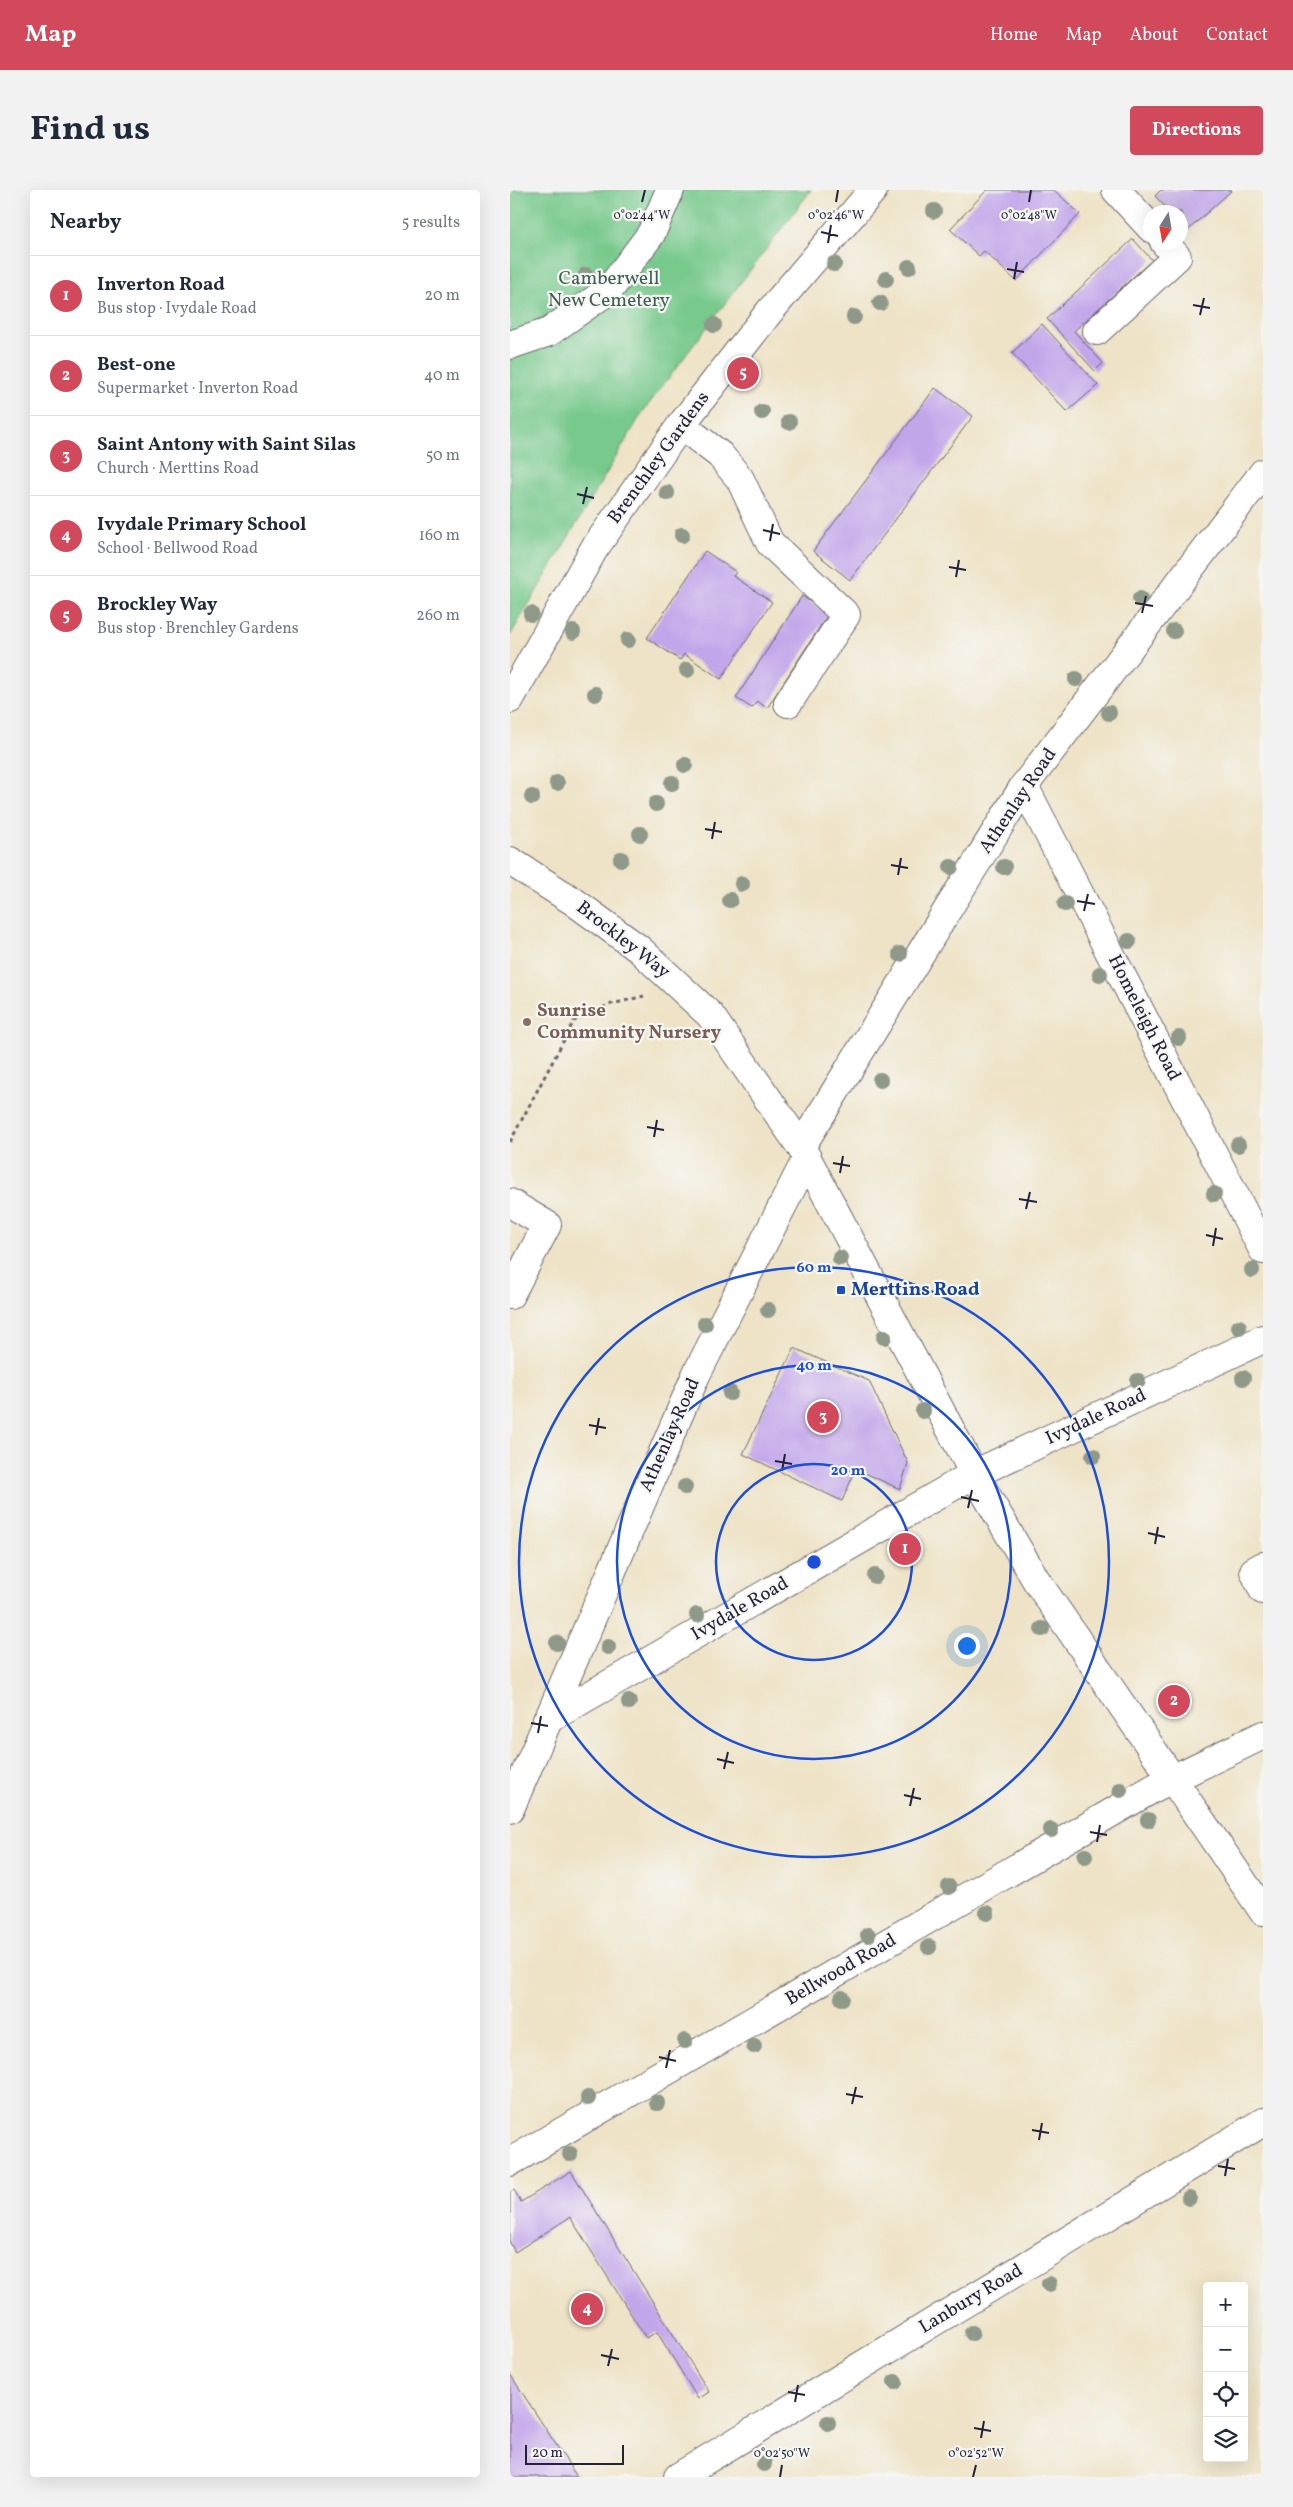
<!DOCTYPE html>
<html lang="en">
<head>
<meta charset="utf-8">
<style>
  :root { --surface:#fff; --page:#f2f2f3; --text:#1f2937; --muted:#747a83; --line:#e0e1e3; --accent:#d1495b }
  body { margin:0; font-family:Vollkorn,serif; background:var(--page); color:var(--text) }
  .controls { position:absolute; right:15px; bottom:15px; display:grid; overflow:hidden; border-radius:5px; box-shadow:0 5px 20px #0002 }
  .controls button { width:45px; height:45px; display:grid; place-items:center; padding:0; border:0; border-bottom:1px solid var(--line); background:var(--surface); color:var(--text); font:25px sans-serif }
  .compass { position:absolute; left:633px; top:15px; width:45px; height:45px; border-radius:50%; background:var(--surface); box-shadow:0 5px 20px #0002; rotate:191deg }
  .scale { position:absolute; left:15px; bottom:12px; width:99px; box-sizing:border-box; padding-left:5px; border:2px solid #22223b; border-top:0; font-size:14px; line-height:18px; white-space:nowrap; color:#22223b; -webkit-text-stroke:4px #f6f6f2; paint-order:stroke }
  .you { position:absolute; left:456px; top:1455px; width:18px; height:18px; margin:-12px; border:4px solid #fff; border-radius:50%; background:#1a73e8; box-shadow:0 0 0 8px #1a73e833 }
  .badge { display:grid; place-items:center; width:32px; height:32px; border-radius:50%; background:var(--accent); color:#fff; font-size:16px; font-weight:700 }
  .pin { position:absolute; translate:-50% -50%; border:2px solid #fff; box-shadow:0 1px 5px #0006 }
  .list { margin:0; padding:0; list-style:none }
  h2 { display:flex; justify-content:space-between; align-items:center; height:65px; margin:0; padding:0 20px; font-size:21px }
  h2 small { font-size:16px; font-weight:400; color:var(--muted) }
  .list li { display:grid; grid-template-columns:32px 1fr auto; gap:15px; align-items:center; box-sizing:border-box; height:80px; padding:0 20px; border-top:1px solid var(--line) }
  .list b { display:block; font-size:19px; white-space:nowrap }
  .list p { margin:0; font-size:16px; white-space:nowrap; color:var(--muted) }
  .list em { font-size:16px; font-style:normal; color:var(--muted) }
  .icon { flex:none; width:28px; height:28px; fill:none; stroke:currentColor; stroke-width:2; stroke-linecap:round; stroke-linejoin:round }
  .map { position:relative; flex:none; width:753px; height:2287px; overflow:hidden; border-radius:5px }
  header { display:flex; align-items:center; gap:30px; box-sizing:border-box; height:70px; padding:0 25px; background:var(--accent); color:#fff }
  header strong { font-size:24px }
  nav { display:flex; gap:28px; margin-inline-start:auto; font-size:18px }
  .intro { display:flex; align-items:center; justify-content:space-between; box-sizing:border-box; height:120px; padding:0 30px }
  h1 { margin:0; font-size:35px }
  .button { padding:12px 22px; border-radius:5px; background:var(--accent); color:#fff; font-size:18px; font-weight:700 }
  main { display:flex; gap:30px; padding:0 30px }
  aside { flex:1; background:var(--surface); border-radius:5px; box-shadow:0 5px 20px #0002 }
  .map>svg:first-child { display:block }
  .green { fill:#77c98c; stroke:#4c7664 }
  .building { fill:#c2a6ea }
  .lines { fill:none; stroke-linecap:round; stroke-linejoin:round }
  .minor-casing { stroke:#69666c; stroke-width:30 }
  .path { stroke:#69666c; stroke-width:3; stroke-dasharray:4 4; stroke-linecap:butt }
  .minor { stroke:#fff; stroke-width:28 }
  .tree { fill:#8e9989 }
  .ticks { fill:none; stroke:#22223b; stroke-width:2 }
  .ring { fill:none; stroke:#1d4ed8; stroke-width:2.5 }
  .education-dot { fill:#8d6e63; stroke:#f6f6f2; stroke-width:2 }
  .transit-dot { fill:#1a4fb4; stroke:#f6f6f2; stroke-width:2 }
  .labels { text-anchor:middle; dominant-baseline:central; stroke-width:4.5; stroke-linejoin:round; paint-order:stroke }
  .park-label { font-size:19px; fill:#405c57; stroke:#f6f6f2 }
  .street-label { font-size:19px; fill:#22223b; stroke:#f6f6f2 }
  .education-label { font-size:19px; font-weight:bold; fill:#785e54; stroke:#f6f6f2; text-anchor:start }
  .transit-label { font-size:19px; font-weight:bold; fill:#164399; stroke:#f6f6f2; text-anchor:start }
  .ticks-label { font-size:12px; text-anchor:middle; fill:#22223b; stroke:#f6f6f2; stroke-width:4.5; stroke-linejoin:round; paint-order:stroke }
  .centre { fill:#1d4ed8; stroke:#f6f6f2; stroke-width:2.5 }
  .ring-label { font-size:15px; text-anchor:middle; font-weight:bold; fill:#1d4ed8; stroke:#f6f6f2; stroke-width:4.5; stroke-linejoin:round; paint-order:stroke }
</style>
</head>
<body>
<header>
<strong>Map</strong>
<nav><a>Home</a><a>Map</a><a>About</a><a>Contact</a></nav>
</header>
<div class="intro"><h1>Find us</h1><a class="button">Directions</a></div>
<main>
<aside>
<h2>Nearby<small>5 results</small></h2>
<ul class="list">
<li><span class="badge">1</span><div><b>Inverton Road</b><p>Bus stop · Ivydale Road</p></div><em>20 m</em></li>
<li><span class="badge">2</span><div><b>Best-one</b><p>Supermarket · Inverton Road</p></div><em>40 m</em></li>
<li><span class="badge">3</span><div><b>Saint Antony with Saint Silas</b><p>Church · Merttins Road</p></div><em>50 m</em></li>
<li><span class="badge">4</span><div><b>Ivydale Primary School</b><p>School · Bellwood Road</p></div><em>160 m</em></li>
<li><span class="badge">5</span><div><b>Brockley Way</b><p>Bus stop · Brenchley Gardens</p></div><em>260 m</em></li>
</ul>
</aside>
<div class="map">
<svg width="753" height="2287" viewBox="0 0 753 2287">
  <rect width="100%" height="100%" fill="#f6f6f2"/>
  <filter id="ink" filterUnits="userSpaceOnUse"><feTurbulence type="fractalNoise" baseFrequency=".02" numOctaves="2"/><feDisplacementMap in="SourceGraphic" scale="10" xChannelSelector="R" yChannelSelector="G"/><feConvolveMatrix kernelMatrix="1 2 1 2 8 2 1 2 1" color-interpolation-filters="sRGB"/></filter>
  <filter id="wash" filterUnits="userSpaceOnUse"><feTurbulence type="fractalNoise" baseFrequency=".0096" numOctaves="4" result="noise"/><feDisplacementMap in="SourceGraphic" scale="20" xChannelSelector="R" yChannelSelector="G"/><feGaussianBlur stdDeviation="1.12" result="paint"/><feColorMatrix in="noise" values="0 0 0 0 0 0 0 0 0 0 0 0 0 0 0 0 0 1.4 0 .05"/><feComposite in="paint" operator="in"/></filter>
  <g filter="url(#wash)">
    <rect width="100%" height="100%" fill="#eee3c6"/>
    <polygon class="green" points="0,0 301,0 132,223 0,446"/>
    <g id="blocks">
      <g class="building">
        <polygon points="477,0 544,0 570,24 506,91 474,61 469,66 440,39"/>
        <polygon points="651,0 722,0 677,41 671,34 671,22 660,22 645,6"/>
        <polygon points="623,49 642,70 564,141 593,173 585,181 537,129"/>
        <polygon points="532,134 588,195 557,222 502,163"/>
        <polygon points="425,198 463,226 340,390 303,361"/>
        <polygon points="195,361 226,382 223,386 262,412 211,489 174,464 170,470 137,448"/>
        <polygon points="292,406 318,424 257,518 247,511 242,518 226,508"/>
        <polygon points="284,1158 359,1191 398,1273 390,1299 346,1279 332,1311 233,1264"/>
        <polygon points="61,1981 199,2202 188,2209 147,2142 136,2148 60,2027 5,2062 0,2053 0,2002 4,2000 11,2012"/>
        <polygon points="0,2184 67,2287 0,2287"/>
      </g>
    </g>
  </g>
  <g filter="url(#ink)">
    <use href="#blocks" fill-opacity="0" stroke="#69666c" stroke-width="1"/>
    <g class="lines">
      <defs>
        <g id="minor">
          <polyline points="606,0 641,38"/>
          <polyline points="587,141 667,67 654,52"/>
          <polyline points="0,155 39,142 99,100 141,44 160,0"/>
          <polyline points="171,235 210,265 230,289 260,353 336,425 278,513"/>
          <polyline points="0,509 84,359 171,235 260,121 363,0"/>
          <polyline points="514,596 753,1060"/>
          <polyline points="0,671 63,711 129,759 200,825 291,957 464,1284 526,1390 753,1721"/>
          <polyline points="291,957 514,596 753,283"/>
          <polyline points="0,1013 37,1035 0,1105"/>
          <polyline points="753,1376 744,1381 753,1400"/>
          <polyline points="37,1530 464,1284 753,1149"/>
          <polyline points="0,1619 186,1185 297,968"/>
          <polyline points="0,1972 644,1598 753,1545"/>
          <polyline points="168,2287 753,1932"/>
        </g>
      </defs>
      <use href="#minor" class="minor-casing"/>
      <polyline class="path" points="0,952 64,831 98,815 134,806"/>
      <use href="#minor" class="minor"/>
    </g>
    <g class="tree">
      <circle cx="424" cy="21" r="8"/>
      <circle cx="324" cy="74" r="8"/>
      <circle cx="399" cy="77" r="8"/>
      <circle cx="76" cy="85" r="8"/>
      <circle cx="376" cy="89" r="8"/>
      <circle cx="370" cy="113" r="8"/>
      <circle cx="344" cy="127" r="8"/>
      <circle cx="204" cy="135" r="8"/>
      <circle cx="252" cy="222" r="8"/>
      <circle cx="279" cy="232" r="8"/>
      <circle cx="157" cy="303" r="8"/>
      <circle cx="172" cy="345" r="8"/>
      <circle cx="630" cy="409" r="8"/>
      <circle cx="21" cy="424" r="8"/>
      <circle cx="664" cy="441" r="8"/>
      <circle cx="63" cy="442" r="8"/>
      <circle cx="118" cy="450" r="8"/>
      <circle cx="177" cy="480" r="8"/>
      <circle cx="566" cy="489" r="8"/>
      <circle cx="85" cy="504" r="8"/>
      <circle cx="599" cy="523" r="8"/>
      <circle cx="175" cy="575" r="8"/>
      <circle cx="47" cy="593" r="8"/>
      <circle cx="162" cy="593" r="8"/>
      <circle cx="22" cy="607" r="8"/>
      <circle cx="146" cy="614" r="8"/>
      <circle cx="130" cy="644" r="8"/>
      <circle cx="111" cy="669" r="8"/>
      <circle cx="441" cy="677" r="8"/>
      <circle cx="494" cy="677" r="8"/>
      <circle cx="232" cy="694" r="8"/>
      <circle cx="220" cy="710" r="8"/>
      <circle cx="555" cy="714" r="8"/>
      <circle cx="619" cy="751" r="8"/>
      <circle cx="390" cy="764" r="8"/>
      <circle cx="590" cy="784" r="8"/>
      <circle cx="669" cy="848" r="8"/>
      <circle cx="370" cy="890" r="8"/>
      <circle cx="728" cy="955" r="8"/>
      <circle cx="704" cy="1004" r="8"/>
      <circle cx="330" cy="1068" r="8"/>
      <circle cx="742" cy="1080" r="8"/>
      <circle cx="258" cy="1120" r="8"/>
      <circle cx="195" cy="1134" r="8"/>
      <circle cx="729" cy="1137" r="8"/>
      <circle cx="374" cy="1147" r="8"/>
      <circle cx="733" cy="1188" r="8"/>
      <circle cx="628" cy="1191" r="8"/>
      <circle cx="220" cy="1203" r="8"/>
      <circle cx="413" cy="1221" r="8"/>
      <circle cx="583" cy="1266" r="8"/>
      <circle cx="175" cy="1297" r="8"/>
      <circle cx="365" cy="1386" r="8"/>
      <circle cx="187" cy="1425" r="8"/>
      <circle cx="532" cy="1439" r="8"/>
      <circle cx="47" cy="1453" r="8"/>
      <circle cx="98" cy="1457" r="8"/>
      <circle cx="119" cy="1512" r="8"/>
      <circle cx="610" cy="1600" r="8"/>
      <circle cx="638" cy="1630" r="8"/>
      <circle cx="541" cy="1640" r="8"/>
      <circle cx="575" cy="1666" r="8"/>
      <circle cx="439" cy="1697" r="8"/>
      <circle cx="477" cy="1723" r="8"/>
      <circle cx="358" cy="1745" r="8"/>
      <circle cx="419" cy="1757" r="8"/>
      <circle cx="332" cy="1808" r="8"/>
      <circle cx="175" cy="1851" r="8"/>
      <circle cx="244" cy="1856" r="8"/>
      <circle cx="78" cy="1908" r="8"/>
      <circle cx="147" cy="1913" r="8"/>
      <circle cx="60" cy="1964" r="8"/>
      <circle cx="679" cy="2008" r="8"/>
      <circle cx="539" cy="2094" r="8"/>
      <circle cx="462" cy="2143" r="8"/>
      <circle cx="385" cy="2192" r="8"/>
      <circle cx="318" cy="2233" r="8"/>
      <circle cx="254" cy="2274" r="8"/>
    </g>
  </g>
  <path class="ticks" d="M132,12L135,0M326,12L328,0M519,12L521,0M311,42L328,46M318,53L321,35M497,79L514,82M504,89L507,72M683,115L700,118M690,125L694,108M67,304L84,308M73,314L77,297M253,340L270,344M260,351L263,334M439,377L456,380M446,387L449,370M625,413L643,416M632,423L636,406M195,639L212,642M202,649L205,632M381,675L398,678M388,685L391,668M567,711L585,714M574,721L578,704M137,937L154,940M144,947L147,930M323,973L340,976M330,983L333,966M509,1009L527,1012M516,1019L520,1002M696,1045L713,1049M703,1056L706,1038M79,1235L96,1238M86,1245L89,1228M265,1271L282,1274M272,1281L275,1264M451,1307L469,1311M458,1318L462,1300M638,1343L655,1347M645,1354L648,1337M21,1533L38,1536M28,1543L31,1526M207,1569L224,1573M214,1579L218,1562M394,1605L411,1609M400,1616L404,1598M580,1642L597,1645M587,1652L590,1635M149,1867L166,1871M156,1878L160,1860M336,1904L353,1907M342,1914L346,1897M522,1940L539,1943M529,1950L532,1933M708,1976L725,1979M715,1986L718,1969M91,2165L109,2169M98,2176L102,2159M278,2202L295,2205M285,2212L288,2195M464,2238L481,2241M471,2248L474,2231M270,2287L272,2275M463,2287L466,2275"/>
  <g class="ring">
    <circle cx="304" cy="1372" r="98"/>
    <circle cx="304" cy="1372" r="197"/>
    <circle cx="304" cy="1372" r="295"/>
  </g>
  <circle class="education-dot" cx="17" cy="832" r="5"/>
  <rect class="transit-dot" x="326" y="1095" width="10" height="10" rx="2.5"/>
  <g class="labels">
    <g class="park-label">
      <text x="99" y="89">Camberwell<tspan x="99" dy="22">New Cemetery</tspan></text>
    </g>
    <g class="street-label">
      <text transform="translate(149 268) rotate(-54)">Brenchley Gardens</text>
      <text transform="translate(508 611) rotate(-56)">Athenlay Road</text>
      <text transform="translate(113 750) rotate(38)">Brockley Way</text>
      <text transform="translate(634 828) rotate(63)">Homeleigh Road</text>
      <text transform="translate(586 1227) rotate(-25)">Ivydale Road</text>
      <text transform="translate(160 1245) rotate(-66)">Athenlay Road</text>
      <text transform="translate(230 1419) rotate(-30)">Ivydale Road</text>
      <text transform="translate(331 1780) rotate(-30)">Bellwood Road</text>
      <text transform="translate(461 2109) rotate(-31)">Lanbury Road</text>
    </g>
    <g class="education-label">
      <text x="27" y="821">Sunrise<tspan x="27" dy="22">Community Nursery</tspan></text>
    </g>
    <g class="transit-label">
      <text x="341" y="1100">Merttins Road</text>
    </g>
  </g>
  <g class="ticks-label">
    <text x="132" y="29">0°02'44"W</text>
    <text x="326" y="29">0°02'46"W</text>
    <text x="519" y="29">0°02'48"W</text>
    <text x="272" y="2267">0°02'50"W</text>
    <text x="466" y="2267">0°02'52"W</text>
  </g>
  <circle cx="304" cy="1372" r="8" class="centre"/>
  <g class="ring-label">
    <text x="304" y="1082">60 m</text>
    <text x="304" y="1180">40 m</text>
    <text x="338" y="1285">20 m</text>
  </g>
</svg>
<div class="controls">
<button>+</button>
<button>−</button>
<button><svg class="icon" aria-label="locate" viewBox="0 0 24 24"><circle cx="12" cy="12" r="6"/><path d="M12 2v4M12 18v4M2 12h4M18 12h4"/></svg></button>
<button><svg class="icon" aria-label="layers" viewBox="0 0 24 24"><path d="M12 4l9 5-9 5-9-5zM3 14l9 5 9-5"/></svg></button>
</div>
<svg class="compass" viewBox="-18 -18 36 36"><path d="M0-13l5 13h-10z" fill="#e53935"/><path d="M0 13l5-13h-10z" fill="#747a83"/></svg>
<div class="scale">20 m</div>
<div class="you"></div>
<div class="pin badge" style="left:395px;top:1359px">1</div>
<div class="pin badge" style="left:664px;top:1511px">2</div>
<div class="pin badge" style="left:313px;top:1227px">3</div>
<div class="pin badge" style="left:77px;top:2119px">4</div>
<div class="pin badge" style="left:233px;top:183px">5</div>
</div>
</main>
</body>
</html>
